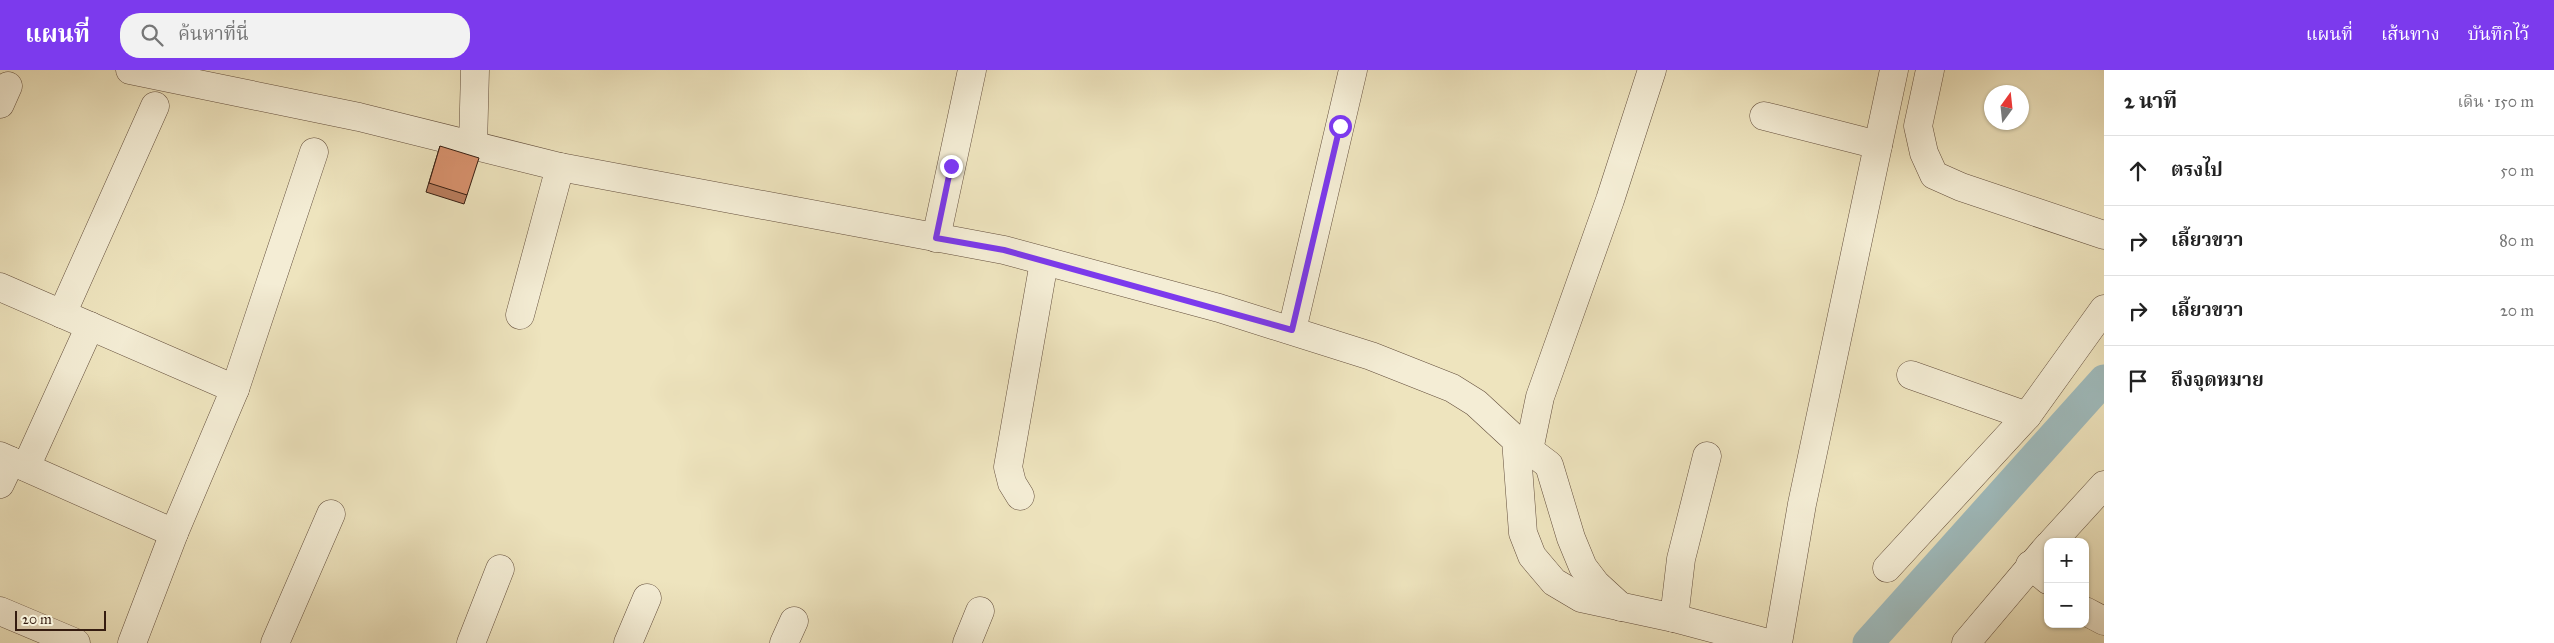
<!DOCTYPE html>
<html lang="th">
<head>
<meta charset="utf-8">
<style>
  :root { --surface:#fff; --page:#f2f2f2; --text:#222; --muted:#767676; --line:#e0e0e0; --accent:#7c3aed }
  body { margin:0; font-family:"IM FELL Great Primer","Noto Serif Thai",serif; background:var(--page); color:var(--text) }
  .controls { position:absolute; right:15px; bottom:15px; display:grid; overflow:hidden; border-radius:10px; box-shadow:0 1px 4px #0004 }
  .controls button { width:45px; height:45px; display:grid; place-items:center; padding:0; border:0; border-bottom:1px solid var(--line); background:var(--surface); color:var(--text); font:25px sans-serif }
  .compass { position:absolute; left:1984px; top:15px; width:45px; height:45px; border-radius:50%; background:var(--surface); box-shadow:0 1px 4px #0004; rotate:15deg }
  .scale { position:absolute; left:15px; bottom:12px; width:91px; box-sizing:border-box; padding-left:5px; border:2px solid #351c10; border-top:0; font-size:14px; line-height:18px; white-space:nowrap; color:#351c10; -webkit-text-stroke:4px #f4edd5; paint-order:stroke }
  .stop { position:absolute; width:15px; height:15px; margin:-11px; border:4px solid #7c3aed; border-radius:50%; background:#fff }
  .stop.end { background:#7c3aed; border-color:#fff; box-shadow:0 1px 5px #0008 }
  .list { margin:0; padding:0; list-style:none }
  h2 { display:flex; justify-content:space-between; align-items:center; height:65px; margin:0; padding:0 20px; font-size:21px }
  h2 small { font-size:16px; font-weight:400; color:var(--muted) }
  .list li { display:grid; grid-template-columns:32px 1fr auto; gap:15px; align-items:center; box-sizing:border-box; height:70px; padding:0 20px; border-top:1px solid var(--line) }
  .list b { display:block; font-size:19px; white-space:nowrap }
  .list em { font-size:16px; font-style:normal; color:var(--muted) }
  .icon { flex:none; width:28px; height:28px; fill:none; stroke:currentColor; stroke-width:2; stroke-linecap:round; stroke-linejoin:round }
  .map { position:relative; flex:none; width:2104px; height:573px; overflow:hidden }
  header { display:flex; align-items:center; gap:30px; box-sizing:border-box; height:70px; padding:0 25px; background:var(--accent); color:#fff }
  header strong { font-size:24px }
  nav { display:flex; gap:28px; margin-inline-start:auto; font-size:18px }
  .search { width:350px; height:45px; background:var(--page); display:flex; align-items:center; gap:12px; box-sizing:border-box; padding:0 18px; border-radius:20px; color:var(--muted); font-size:19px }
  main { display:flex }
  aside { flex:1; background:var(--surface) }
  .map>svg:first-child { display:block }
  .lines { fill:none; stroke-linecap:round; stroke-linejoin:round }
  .canal { stroke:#9fbbbd; stroke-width:31 }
  .minor-casing { stroke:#634e3c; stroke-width:29 }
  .minor { stroke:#f4edd5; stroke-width:28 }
  .wall { fill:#bb7e5f; stroke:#351c10 }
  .building { fill:#d9926e; stroke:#351c10 }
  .route { stroke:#7c3aed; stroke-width:6 }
</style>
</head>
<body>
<header>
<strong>แผนที่</strong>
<div class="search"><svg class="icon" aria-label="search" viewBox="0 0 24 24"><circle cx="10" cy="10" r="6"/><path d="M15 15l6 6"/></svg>ค้นหาที่นี่</div>
<nav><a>แผนที่</a><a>เส้นทาง</a><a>บันทึกไว้</a></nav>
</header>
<main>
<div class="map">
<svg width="2104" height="573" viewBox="0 0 2104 573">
  <rect width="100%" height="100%" fill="#eee4be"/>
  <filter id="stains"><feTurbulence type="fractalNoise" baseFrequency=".004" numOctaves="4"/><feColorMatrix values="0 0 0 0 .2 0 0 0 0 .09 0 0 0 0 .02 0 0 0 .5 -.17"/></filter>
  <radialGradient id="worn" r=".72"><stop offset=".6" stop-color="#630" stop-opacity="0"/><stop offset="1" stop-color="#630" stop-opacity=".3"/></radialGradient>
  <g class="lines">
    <polyline class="canal" points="1868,573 2104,310"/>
    <defs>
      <g id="minor">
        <polyline points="130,0 359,47 560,97 1004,180 1219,238 1371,286 1452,318 1476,333 1516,370 1523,463 1532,486 1554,512 1581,528 1674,548 1768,573"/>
        <polyline points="1930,0 1918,56 1924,83 1934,105 1961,117 2104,165"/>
        <polyline points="0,34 8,16"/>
        <polyline points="1764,46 1878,75"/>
        <polyline points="473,76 475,0"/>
        <polyline points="936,168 972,0"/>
        <polyline points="0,217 235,319"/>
        <polyline points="62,244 155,36"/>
        <polyline points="520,245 560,97"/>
        <polyline points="1292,260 1353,0"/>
        <polyline points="1911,305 2027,346"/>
        <polyline points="1516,370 1549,395 1571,468 1583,497 1596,514 1621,537"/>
        <polyline points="1529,380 1540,327 1610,130 1652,0"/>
        <polyline points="0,386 174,463"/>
        <polyline points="26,397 90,256"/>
        <polyline points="0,414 11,391"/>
        <polyline points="1020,426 1012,413 1008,397 1044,192"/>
        <polyline points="2052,472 2104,415"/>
        <polyline points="2030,495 2048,510"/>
        <polyline points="1887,498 2027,346 2104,239"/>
        <polyline points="0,541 76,573"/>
        <polyline points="2085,541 2104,551"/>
        <polyline points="1674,548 1681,489 1707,386"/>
        <polyline points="132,573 174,463 235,319 314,82"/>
        <polyline points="275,573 331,444"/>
        <polyline points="471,573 500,499"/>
        <polyline points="628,573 647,528"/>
        <polyline points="784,573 794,551"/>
        <polyline points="967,573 980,541"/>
        <polyline points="1778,573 1802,434 1894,0"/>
        <polyline points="1966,573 2048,476"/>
      </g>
    </defs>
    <use href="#minor" class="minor-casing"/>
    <use href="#minor" class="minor"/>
  </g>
  <polygon class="wall" points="440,76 467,125 464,134 426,122"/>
  <polygon class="building" points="440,76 479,88 467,125 429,113"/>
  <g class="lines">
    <polyline class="route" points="951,96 936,168 1004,180 1292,260 1340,56"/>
  </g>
  <rect width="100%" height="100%" filter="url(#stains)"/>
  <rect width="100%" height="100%" fill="url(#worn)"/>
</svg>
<div class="controls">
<button>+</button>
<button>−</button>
</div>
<svg class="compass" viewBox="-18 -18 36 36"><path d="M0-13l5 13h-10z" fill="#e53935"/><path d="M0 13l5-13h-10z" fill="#767676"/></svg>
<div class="scale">20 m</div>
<div class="stop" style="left:1340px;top:56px"></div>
<div class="stop end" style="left:951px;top:96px"></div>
</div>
<aside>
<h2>2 นาที<small>เดิน · 150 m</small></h2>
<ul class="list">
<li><svg class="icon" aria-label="ahead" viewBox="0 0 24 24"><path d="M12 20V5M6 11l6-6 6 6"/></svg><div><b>ตรงไป</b></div><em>50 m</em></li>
<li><svg class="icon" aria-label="right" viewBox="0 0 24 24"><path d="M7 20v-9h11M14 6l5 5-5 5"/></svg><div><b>เลี้ยวขวา</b></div><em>80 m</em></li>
<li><svg class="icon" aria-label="right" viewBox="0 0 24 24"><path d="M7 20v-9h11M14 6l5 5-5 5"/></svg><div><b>เลี้ยวขวา</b></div><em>20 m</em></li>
<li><svg class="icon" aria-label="arrive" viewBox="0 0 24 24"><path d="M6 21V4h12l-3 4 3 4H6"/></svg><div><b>ถึงจุดหมาย</b></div></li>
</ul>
</aside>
</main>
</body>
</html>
